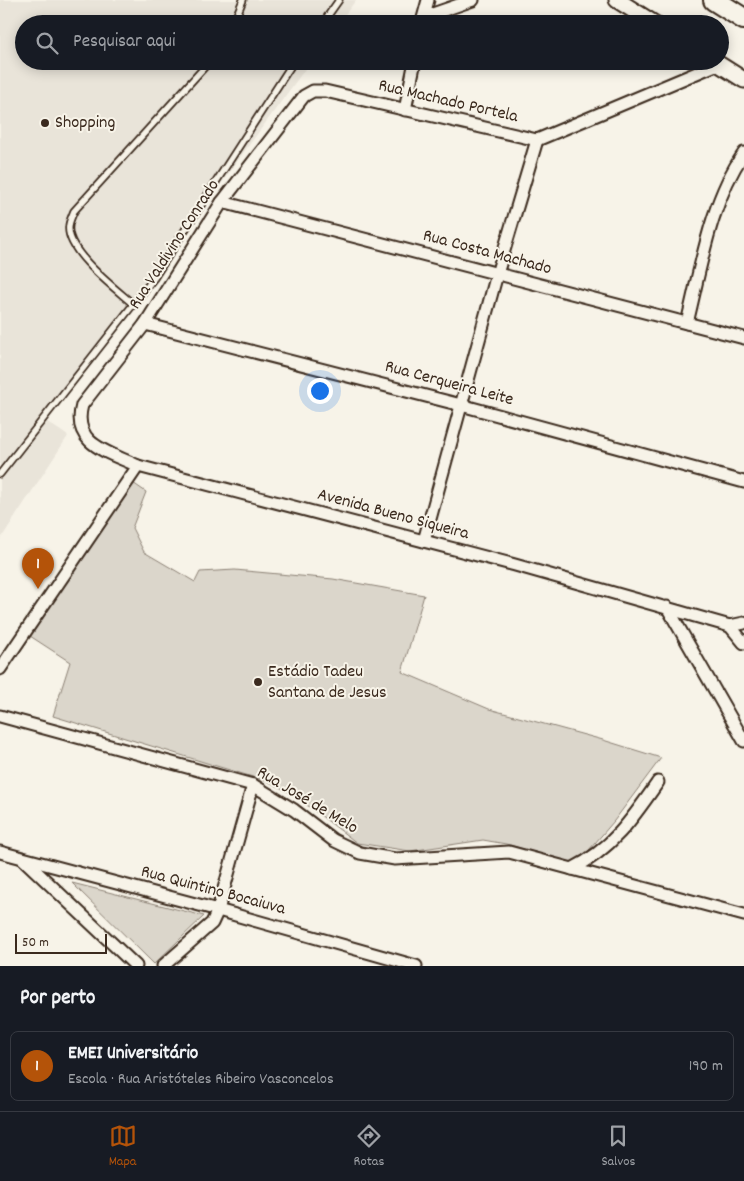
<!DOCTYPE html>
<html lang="pt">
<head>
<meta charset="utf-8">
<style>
  :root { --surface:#171b24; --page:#242831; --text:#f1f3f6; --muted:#9ea1a6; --line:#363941; --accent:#b45309 }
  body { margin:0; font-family:Dekko,sans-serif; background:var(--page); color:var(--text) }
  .scale { position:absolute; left:15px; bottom:12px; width:92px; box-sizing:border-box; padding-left:5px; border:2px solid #3b2a1e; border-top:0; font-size:14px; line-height:18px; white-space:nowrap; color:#3b2a1e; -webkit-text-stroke:4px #f7f3e8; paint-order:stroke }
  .you { position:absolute; left:319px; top:390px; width:18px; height:18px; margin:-12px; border:4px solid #fff; border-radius:50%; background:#1a73e8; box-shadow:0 0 0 8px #1a73e833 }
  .badge { display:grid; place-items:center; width:32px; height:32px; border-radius:50%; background:var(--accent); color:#fff; font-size:16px; font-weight:700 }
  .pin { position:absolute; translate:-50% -41px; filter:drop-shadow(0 1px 2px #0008) }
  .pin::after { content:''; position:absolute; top:26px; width:18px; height:15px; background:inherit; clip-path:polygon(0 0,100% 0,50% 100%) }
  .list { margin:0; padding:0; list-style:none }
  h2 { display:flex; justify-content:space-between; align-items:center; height:65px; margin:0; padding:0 20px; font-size:21px }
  h2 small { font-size:16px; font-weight:400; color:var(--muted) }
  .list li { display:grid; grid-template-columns:32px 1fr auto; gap:15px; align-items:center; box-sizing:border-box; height:70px; margin:0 10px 10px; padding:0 10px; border:1px solid var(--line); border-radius:8px }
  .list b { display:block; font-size:19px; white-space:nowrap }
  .list p { margin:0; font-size:16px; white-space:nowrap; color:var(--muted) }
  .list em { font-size:16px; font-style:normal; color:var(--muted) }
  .icon { flex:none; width:28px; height:28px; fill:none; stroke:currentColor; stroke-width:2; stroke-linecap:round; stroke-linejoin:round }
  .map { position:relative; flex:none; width:744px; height:966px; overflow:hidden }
  .search { position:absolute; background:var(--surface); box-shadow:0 2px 12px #0003; left:15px; right:15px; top:15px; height:55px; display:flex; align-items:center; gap:12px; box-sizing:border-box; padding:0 18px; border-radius:28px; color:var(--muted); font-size:19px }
  .sheet { height:145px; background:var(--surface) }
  nav { display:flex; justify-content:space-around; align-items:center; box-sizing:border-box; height:70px; border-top:1px solid var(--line); background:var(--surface); font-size:14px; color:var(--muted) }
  nav a { display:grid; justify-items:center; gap:2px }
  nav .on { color:var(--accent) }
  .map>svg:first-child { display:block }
  .built { fill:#e9e4d9 }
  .green { fill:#dbd6cb; stroke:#8b8074 }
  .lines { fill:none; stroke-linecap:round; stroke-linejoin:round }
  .lane-casing { stroke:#3b2a1e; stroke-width:9 }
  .street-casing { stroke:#3b2a1e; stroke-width:15 }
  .secondary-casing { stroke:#3b2a1e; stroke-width:19 }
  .highway-casing { stroke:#3b2a1e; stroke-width:24 }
  .lane { stroke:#f7f3e8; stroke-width:5.5 }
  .street { stroke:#f7f3e8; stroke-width:11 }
  .secondary { stroke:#f7f3e8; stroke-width:15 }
  .highway { stroke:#f7f3e8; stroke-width:20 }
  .poi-dot { fill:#3b2a1e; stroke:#f7f3e8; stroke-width:2 }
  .labels { text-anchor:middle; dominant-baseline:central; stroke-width:4; stroke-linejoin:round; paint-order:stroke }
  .street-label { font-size:18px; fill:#3b2a1e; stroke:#f7f3e8 }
  .poi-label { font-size:18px; fill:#3b2a1e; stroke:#f7f3e8; text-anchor:start }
</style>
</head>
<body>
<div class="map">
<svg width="744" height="966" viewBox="0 0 744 966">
  <rect width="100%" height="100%" fill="#f7f3e8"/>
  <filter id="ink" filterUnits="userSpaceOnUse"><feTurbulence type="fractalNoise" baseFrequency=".02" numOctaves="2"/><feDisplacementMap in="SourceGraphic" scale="10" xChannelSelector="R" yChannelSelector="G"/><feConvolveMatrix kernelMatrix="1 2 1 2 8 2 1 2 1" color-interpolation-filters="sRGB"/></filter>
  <g filter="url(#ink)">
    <polygon class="built" points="0,0 356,0 338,24 24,24 24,61 311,61 46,421 68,436 0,540"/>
    <g class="green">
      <polygon points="133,483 146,492 132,528 144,552 195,582 200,572 235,570 333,579 424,595 402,672 489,709 603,740 661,758 614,821 577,864 506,844 483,840 410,851 357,843 291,793 269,782 53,716 70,662 30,636"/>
      <polygon points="72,883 204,916 154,964"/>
    </g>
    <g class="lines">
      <defs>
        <g id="lane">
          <polyline points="233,24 243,0"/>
          <polyline points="322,24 339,0"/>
          <path d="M133,304C116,289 65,251 69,226C69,222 72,216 74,211L210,61"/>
          <polyline points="0,474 154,278 294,61"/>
        </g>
        <g id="street">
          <polyline points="424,17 473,0"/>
          <polyline points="422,22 428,0"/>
          <polyline points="405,110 415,61"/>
          <path d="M537,140L325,91H313L304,96L222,202L145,324L82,405C71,445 109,452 138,466L515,565L730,626"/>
          <polyline points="537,140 718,64"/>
          <polyline points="222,202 744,338"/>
          <path d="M687,323C701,267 710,202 744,153"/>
          <polyline points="145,324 461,405 744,482"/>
          <polyline points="424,541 497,274 537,140"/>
          <polyline points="667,607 744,741"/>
          <polyline points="730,626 744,643"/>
          <polyline points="730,626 744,623"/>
          <polyline points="0,669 138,466"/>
          <polyline points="0,716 253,785 294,810 333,840 360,853 395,859 509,852 744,915"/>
          <polyline points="0,852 218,910 416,966"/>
          <polyline points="23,859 136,966"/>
          <path d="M572,869C612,849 633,818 658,782"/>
          <polyline points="163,966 212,923 218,910 253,785"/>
        </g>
        <g id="secondary">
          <polyline points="617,0 655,24"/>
          <polyline points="714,61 744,80"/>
        </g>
        <polyline id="highway" points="714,0 744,19"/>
      </defs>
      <use href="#lane" class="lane-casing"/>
      <use href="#street" class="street-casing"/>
      <use href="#secondary" class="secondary-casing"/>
      <use href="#highway" class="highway-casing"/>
      <use href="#lane" class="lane"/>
      <use href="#street" class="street"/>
      <use href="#secondary" class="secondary"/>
      <use href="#highway" class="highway"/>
    </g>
  </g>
  <g class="poi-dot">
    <circle cx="45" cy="123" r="5"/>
    <circle cx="258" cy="682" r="5"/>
  </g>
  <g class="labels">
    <g class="street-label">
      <text transform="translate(448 102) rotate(13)">Rua Machado Portela</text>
      <text transform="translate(175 245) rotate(-57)">Rua Valdivino Conrado</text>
      <text transform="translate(487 253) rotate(15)">Rua Costa Machado</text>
      <text transform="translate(449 384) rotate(15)">Rua Cerqueira Leite</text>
      <text transform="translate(393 515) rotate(15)">Avenida Bueno Siqueira</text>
      <text transform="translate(307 801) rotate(31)">Rua José de Melo</text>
      <text transform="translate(213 891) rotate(15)">Rua Quintino Bocaiuva</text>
    </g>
    <g class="poi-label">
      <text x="55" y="123">Shopping</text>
      <text x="268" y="672">Estádio Tadeu<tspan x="268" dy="21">Santana de Jesus</tspan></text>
    </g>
  </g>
</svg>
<div class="scale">50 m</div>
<div class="you"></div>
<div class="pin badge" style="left:38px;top:589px">1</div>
<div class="search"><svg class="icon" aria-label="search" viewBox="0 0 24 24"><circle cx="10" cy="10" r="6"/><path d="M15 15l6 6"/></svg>Pesquisar aqui</div>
</div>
<section class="sheet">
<h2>Por perto<small></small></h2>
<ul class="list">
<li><span class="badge">1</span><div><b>EMEI Universitário</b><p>Escola · Rua Aristóteles Ribeiro Vasconcelos</p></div><em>190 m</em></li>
</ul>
</section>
<nav>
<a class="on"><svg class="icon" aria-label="map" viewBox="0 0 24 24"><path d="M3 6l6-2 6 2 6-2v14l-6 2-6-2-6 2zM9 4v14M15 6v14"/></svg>Mapa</a>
<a><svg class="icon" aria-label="directions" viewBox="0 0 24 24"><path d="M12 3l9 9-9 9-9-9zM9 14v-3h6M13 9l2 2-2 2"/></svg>Rotas</a>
<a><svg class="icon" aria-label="saved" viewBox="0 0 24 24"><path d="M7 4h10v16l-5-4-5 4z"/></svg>Salvos</a>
</nav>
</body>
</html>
